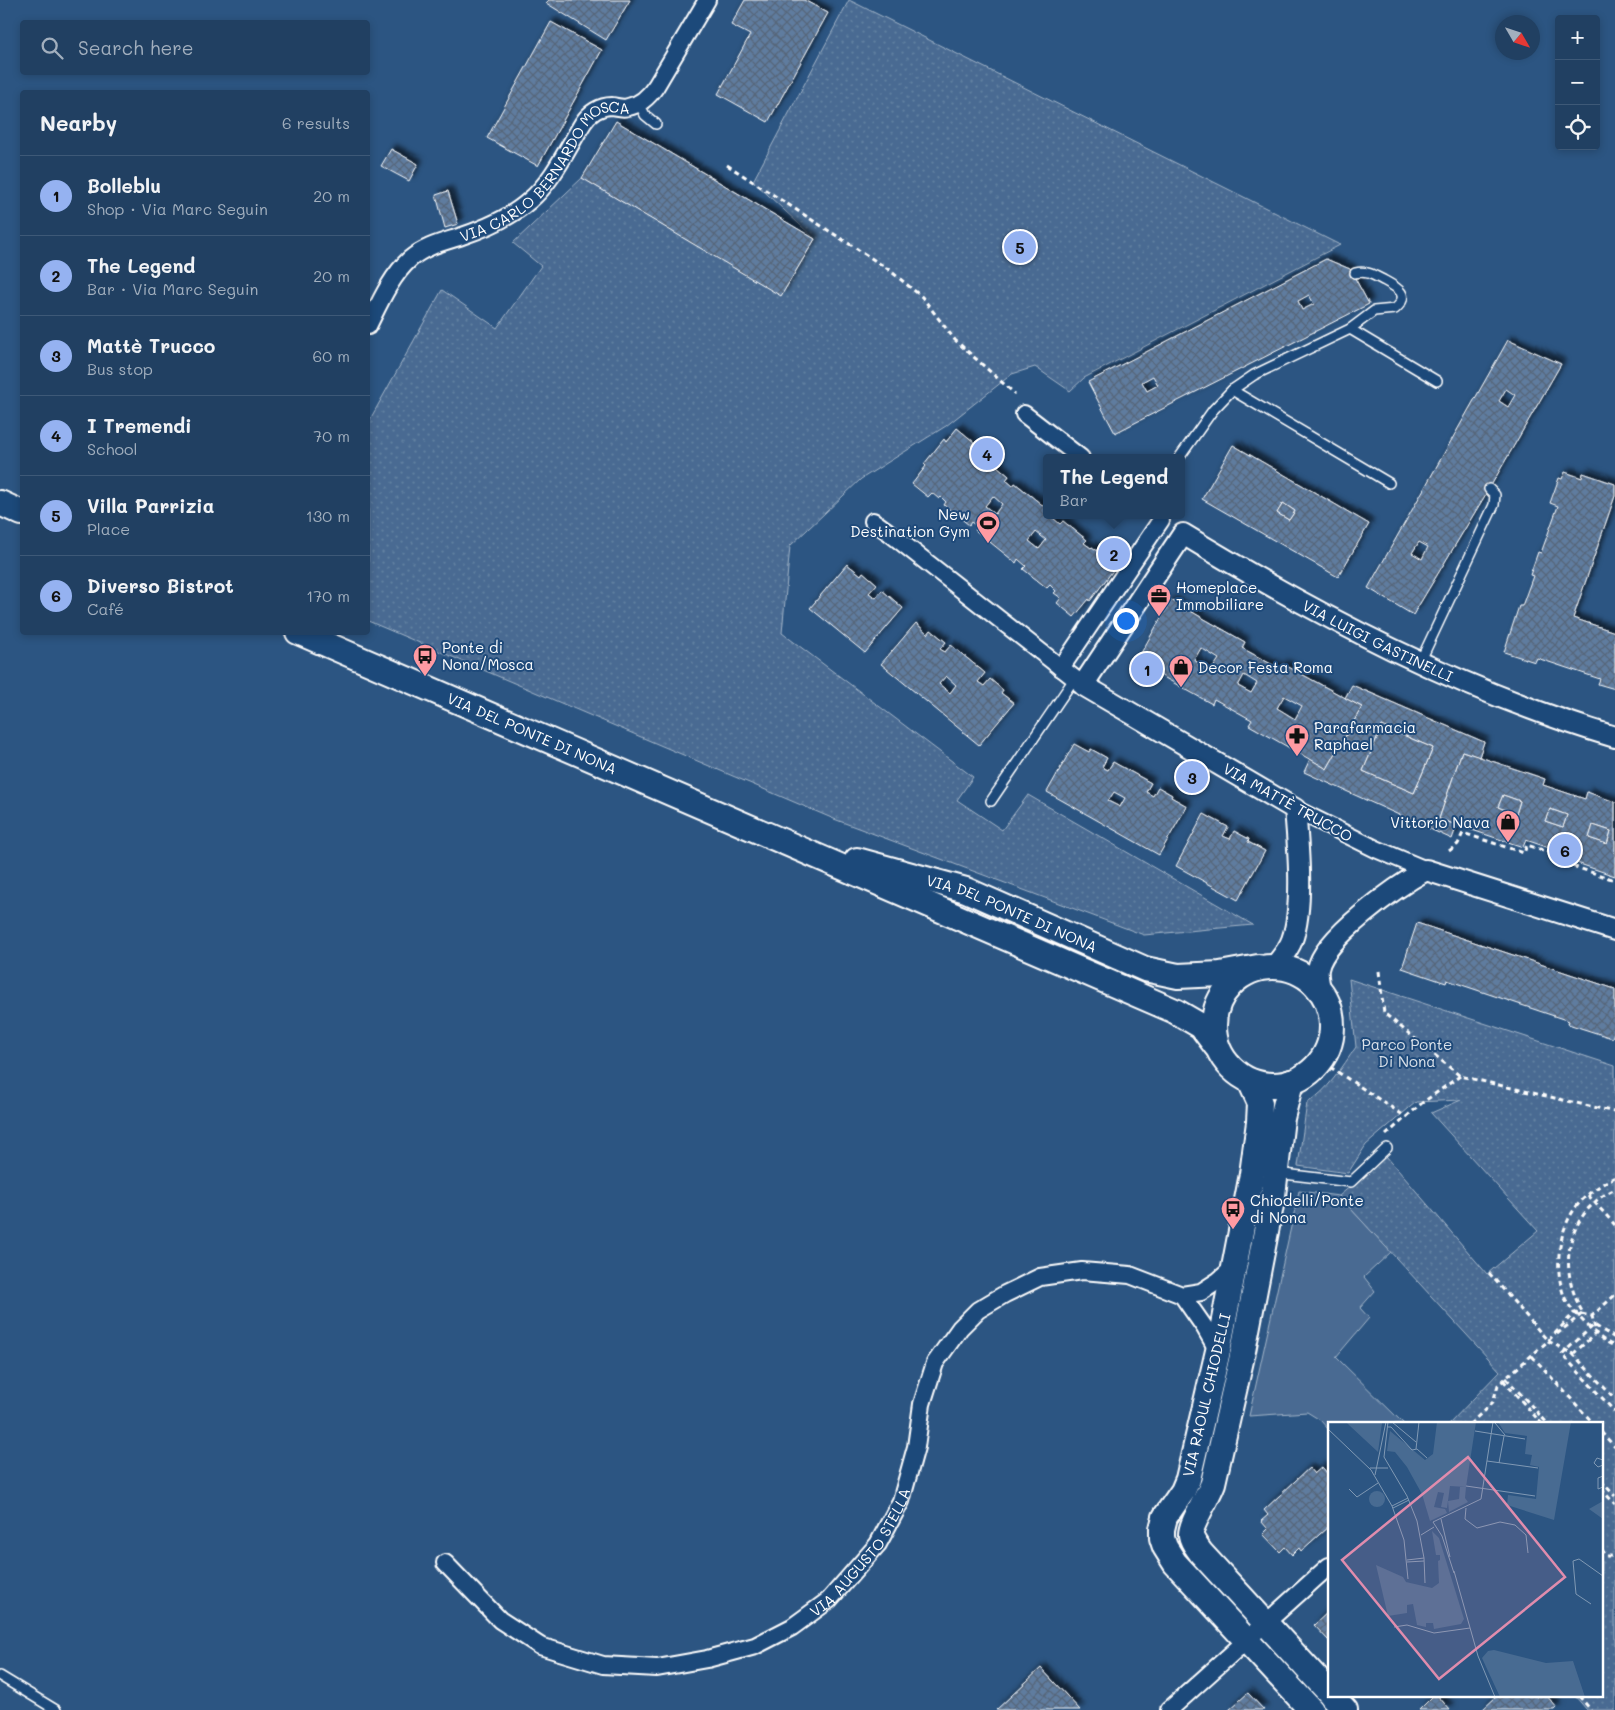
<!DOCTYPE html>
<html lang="en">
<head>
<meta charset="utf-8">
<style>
  :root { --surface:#214062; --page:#2d4b6b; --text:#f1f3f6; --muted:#a2afbe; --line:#3e5977; --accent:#95b2f1 }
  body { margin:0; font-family:Mali,sans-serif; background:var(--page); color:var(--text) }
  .controls { position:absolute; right:15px; top:15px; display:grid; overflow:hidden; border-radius:5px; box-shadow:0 2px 8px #0003 }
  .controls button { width:45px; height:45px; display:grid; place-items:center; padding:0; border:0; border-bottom:1px solid var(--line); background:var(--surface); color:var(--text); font:25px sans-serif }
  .compass { position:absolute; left:1495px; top:15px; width:45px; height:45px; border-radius:50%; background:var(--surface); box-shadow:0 2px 8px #0003; rotate:129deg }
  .you { position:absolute; left:1125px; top:620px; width:18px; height:18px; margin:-12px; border:4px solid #fff; border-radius:50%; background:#1a73e8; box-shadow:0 0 0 8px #1a73e833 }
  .badge { display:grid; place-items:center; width:32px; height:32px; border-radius:50%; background:var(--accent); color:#111; font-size:16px; font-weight:700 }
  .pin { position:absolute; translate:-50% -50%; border:2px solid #fff; box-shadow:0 1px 5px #0006 }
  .popup { position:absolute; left:1043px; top:454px; width:142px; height:65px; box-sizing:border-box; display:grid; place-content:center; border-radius:5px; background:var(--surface); filter:drop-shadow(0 1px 4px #0005); font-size:16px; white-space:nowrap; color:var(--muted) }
  .popup b { font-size:19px; color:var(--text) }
  .popup::after { content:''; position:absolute; left:50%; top:100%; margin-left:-10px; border:10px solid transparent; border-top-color:var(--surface) }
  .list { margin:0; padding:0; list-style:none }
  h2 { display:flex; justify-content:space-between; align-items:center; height:65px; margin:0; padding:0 20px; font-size:21px }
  h2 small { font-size:16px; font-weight:400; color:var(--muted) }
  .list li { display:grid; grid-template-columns:32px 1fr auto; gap:15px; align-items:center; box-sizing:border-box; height:80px; padding:0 20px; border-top:1px solid var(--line) }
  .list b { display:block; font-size:19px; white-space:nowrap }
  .list p { margin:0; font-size:16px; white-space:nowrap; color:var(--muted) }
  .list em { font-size:16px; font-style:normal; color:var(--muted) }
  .icon { flex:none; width:28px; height:28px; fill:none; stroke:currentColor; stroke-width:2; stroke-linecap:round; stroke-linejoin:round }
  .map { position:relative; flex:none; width:1615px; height:1710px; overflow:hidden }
  .search { position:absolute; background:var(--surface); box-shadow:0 2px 8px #0003; left:20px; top:20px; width:350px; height:55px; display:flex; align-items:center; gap:12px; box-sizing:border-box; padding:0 18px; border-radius:5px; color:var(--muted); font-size:19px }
  .panel { position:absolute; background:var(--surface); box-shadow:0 2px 8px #0003; left:20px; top:90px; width:350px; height:545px; border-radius:5px }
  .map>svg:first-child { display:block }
  .grass { fill:#486b92; stroke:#a4b5c8 }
  .park { fill:url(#park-dots); stroke:#a4b5c8 }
  .building { fill:url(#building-cross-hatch); stroke:#fff; fill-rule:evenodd; filter:url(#shadow) }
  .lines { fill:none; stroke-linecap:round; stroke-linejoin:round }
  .service-casing { stroke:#fff; stroke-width:12 }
  .minor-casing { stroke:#fff; stroke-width:20 }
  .tertiary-casing { stroke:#fff; stroke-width:24 }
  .secondary-casing { stroke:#fff; stroke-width:28 }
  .path { stroke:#fff; stroke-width:3; stroke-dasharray:5 4; stroke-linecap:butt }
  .service { stroke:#1f4a7a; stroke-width:9 }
  .minor { stroke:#1f4a7a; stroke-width:16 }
  .tertiary { stroke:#1f4a7a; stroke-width:20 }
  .secondary { stroke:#1f4a7a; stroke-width:24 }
  .labels { text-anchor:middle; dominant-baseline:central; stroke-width:4; stroke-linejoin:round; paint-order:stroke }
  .street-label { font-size:15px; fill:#fff; stroke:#1f4a7a }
  .poi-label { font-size:15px; fill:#fff; stroke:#1f4a7a; text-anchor:start }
  .park-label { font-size:15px; fill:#dae1e9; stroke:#1f4a7a }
  .inset-road { fill:none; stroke:#8099b4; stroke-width:1 }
  .view { fill:#e08cad; fill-opacity:0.15; stroke:#e08cad; stroke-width:2.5 }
  .inset-edge { fill:none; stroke:#fff; stroke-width:2.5 }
</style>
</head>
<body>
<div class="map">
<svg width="1615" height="1710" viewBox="0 0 1615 1710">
  <defs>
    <pattern id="park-dots" width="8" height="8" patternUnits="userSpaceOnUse" patternTransform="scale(1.25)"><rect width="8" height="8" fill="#486b92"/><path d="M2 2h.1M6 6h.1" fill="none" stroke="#6381a2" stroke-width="1.8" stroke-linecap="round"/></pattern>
    <pattern id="building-cross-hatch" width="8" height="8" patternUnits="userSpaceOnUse" patternTransform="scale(1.25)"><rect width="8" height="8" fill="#5e7c9f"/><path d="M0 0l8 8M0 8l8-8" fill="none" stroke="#56667a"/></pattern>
    <filter id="shadow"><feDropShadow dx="4.5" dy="-4.5" stdDeviation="2.5" flood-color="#0009"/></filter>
  </defs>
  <rect width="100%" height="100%" fill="#2c5582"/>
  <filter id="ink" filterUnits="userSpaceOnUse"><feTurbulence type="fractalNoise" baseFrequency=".02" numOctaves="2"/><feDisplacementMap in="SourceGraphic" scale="10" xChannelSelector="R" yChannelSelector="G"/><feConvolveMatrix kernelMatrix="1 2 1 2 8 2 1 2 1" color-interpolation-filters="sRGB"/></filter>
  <g filter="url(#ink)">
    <polygon class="grass" points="1299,1191 1339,1196 1391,1252 1364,1277 1375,1291 1360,1308 1369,1318 1336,1357 1404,1424 1329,1424 1329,1430 1320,1420 1307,1412 1249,1416"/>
    <g class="park">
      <polygon points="849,0 1340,245 1084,378 1070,391 1035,367 1012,374 946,426 861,479 790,546 782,633 973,777 957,800 1002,830 1028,795 1253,925 1144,935 834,819 368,621 368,423 442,290 497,328 541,266 513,243 582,178 781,295 815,239 753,181"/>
      <path d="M1349,979L1615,1066V1710H1587L1575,1696H1601V1424H1449L1500,1371L1339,1196L1386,1156L1487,1274L1538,1231L1431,1113L1461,1100L1416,1102L1366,1145L1348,1173L1298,1166L1307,1103C1328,1091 1342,1067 1356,1047Z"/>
    </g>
    <g class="building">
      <polygon points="549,0 630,0 606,40 546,3"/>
      <polygon points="745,0 804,0 828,13 768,122 718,94 750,35 731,25"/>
      <polygon points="551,22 602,50 538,166 487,138"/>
      <polygon points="616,121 815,239 781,296 582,178"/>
      <polygon points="391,149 418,164 409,181 381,166"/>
      <polygon points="448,191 458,224 445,228 436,195"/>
      <path d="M1326,259L1350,269L1369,304L1115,433L1088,382ZM1309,295L1314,304L1302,310L1298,301ZM1153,376L1158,385L1147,391L1142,382Z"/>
      <path d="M1508,340L1561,364L1489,489L1413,615L1368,588ZM1506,389L1515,395L1508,407L1499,401ZM1419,542L1428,547L1422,559L1412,553Z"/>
      <path d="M957,428L974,442L971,446L978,452L975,455L982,460L985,456L1009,476L1006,480L1013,486L1015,483L1046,508V515H1055L1053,518L1060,524L1063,521L1087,540L1084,543L1091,548L1092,547L1099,552L1103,547L1120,561L1090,601L1089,599L1074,617L1057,603L1061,598L1054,593L1056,591L1050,585L1047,588L1023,569L1026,566L1018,559L1016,563L975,530L978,527L971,522L969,525L944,505L946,502L941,497L939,499L932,493L928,497L912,484L926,466L924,464L944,439L946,442ZM993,496L1002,504L995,514L985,506ZM1036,532L1046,540L1039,549L1029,541Z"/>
      <path d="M1233,445L1369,524L1338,577L1202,499ZM1283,503L1295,511L1289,520L1277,513Z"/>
      <polygon points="1565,472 1582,478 1583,473 1615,484 1615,496 1573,618 1615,632 1615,689 1598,684 1600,679 1537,658 1535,662 1504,652 1519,606 1522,606 1533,576 1530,575 1538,552 1541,553 1558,506 1550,503 1559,478 1562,479"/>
      <polygon points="1283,503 1295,511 1289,520 1277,513"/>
      <polygon points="847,564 861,575 863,572 877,584 869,593 876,598 882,590 903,608 865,653 810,608"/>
      <path d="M1171,600L1245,642L1242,648L1280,669L1283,664L1362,707L1327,769L1249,725L1252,720L1214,699L1212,704L1136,662ZM1201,648L1219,659L1211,671L1194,660ZM1244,675L1257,683L1251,693L1238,686ZM1284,696L1302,706L1295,719L1277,708Z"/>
      <path d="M916,623L928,634L931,630L946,642L940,649L945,652L951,645L985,673L978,682L984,686L990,679L1003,690L1001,693L1014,703L979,745L881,664ZM946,676L956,685L950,693L939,684Z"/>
      <path d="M1352,685L1484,742L1479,757L1462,751L1439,819L1457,825L1452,839L1304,772L1310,759L1327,769L1362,707L1345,698ZM1382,726L1433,748L1414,793L1363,771Z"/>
      <polygon points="1382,726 1433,748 1414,793 1363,771"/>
      <path d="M1074,744L1089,752L1091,749L1107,758L1102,767L1108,770L1113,762L1151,783L1146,792L1153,796L1158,787L1172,795L1171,797L1187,806L1159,855L1047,792ZM1114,792L1125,798L1120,807L1108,801Z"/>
      <path d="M1462,751L1545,779L1543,785L1585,799L1587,792L1615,802V876L1565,859L1567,854L1526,840L1523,847L1439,819ZM1503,795L1520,801L1516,814L1498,807ZM1550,809L1567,815L1563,827L1545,821ZM1593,825L1611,831L1607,844L1589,838Z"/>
      <polygon points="1503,795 1520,801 1516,814 1498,807"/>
      <polygon points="1550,809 1567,815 1563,827 1545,821"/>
      <polygon points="1204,814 1228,827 1223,836 1230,839 1234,831 1249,839 1248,842 1265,851 1238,900 1176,866"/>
      <polygon points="1593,825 1611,831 1607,844 1589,838"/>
      <polygon points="1417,923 1615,989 1615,1030 1612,1038 1568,1024 1569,1021 1447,980 1446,983 1402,968"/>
      <polygon points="1322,1467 1328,1474 1329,1473 1329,1526 1301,1551 1299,1548 1292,1555 1285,1547 1280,1552 1263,1534 1268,1529 1261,1521 1268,1515 1264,1510 1309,1468 1314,1474"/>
      <polygon points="1329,1611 1329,1641 1314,1625"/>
      <polygon points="1041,1668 1080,1710 996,1710"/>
      <polygon points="1248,1693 1264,1710 1229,1710"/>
      <polygon points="1433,1696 1438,1696 1450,1710 1419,1710"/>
      <polygon points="1497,1696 1547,1696 1557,1708 1555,1710 1482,1710"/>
    </g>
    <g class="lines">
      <defs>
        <g id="service">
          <polyline points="639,103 645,115 656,124"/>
          <path d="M1350,329L1374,311L1395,309C1411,295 1398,288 1385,281C1375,276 1367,270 1355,273"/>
          <polyline points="1232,390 1254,375 1350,329 1437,381"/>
          <polyline points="1179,458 1213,410 1232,390 1389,483"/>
          <polyline points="1420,662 1494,505 1495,495 1489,489"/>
          <polyline points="991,801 1074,679"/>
          <polyline points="1276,1173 1351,1182 1387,1148"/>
          <polyline points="0,1676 56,1710"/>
        </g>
        <g id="minor">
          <path id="s1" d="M368,326C379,304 391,276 410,259C425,246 444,242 462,236C486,228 510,218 529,201C553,181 567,149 583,123C589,113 600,106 612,106C618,107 623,109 628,107C640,105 650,95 656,86L707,0"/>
          <polyline points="1024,414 1081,458"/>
          <polyline points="873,521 887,531 1083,685"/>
          <polyline points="1061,668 1161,520"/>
          <polyline points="1295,809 1376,849 1426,870"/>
          <polyline points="1182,1295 1205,1328 1218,1351"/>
          <path id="s2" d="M445,1563L500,1620L540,1646L603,1665L657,1668L707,1659L755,1646L792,1627L829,1600L878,1544L901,1501L916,1447L922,1404L935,1363L960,1328L978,1310L1005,1294L1040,1277L1082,1271L1130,1275L1182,1295L1201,1292L1218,1281L1234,1267"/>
          <polyline points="1169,1710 1329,1566"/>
        </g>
        <g id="tertiary">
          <path id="s3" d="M1275,966C1281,958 1289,949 1292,940C1304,907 1298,844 1295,809L1083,685L1183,534C1320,617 1461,691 1615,737"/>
          <path d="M1320,989C1319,983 1317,975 1318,969C1323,938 1399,885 1426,870L1615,930"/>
        </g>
        <g id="secondary">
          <polyline points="0,503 22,513"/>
          <path id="s4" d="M298,632L1175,1011L1201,1026L1216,1046"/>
          <path id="s5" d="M857,860L966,890L1145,969L1178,976L1220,974L1258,967"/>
          <circle cx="1273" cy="1026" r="59"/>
          <polyline points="1250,1081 1260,1103 1259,1122 1252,1174 1218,1351 1188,1479 1183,1491 1165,1517 1162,1529 1162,1538 1165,1547 1175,1563 1311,1710"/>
          <path d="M1291,1082L1282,1118L1273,1195L1242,1356L1213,1483C1209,1495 1190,1525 1191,1535C1192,1542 1197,1547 1201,1553L1329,1692"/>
          <polyline points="1332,1696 1345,1710"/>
        </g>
      </defs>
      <use href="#service" class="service-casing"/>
      <use href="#minor" class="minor-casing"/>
      <use href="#tertiary" class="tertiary-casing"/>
      <use href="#secondary" class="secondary-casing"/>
      <g class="path">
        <polyline points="727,165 888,269 922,297 955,340 1015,394"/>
        <polyline points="1449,851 1458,844 1463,833 1524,853 1527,845 1562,856 1560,862 1615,880"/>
        <polyline points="1379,971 1384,1013 1460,1076 1615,1112"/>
        <polyline points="1330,1067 1406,1117"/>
        <polyline points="1386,1135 1422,1103 1460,1076"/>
        <path d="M1615,1177C1600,1185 1586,1194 1576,1207C1558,1231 1554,1268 1564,1296C1568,1306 1577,1315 1585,1323C1595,1333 1602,1341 1615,1346"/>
        <polyline points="1588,1195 1615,1225"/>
        <polyline points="1489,1273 1548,1341 1573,1354 1615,1399"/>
        <path d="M1557,1334L1583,1313C1562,1277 1562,1232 1595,1202C1601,1196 1608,1193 1615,1189"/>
        <polyline points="1615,1338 1594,1325 1562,1354 1615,1412"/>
        <polyline points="1573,1354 1596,1333 1592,1316"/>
        <polyline points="1532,1356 1594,1424"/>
        <polyline points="1506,1378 1548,1424"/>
        <polyline points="1503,1380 1542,1424"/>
        <polyline points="1470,1424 1493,1402 1498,1385 1548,1341 1574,1313 1592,1316 1615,1295"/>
        <polyline points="1601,1432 1615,1447"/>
        <polyline points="1601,1481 1615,1496"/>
        <polyline points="1601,1489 1615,1504"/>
        <polyline points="1601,1549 1607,1556 1615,1556"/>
        <polyline points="1579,1696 1591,1710"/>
      </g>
      <use href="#service" class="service"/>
      <use href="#minor" class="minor"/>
      <use href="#tertiary" class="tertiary"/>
      <use href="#secondary" class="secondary"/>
    </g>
  </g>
  <defs>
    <symbol id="stadium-pin" viewBox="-11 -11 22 30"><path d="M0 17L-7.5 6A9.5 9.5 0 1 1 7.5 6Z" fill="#ff9aa2" stroke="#1f4a7a"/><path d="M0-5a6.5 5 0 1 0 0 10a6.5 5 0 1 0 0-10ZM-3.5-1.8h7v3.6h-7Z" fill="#111"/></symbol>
    <symbol id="office-pin" viewBox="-11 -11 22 30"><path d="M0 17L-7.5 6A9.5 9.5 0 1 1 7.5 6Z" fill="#ff9aa2" stroke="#1f4a7a"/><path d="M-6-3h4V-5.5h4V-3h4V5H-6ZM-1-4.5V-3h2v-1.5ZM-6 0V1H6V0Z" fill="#111"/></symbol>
    <symbol id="bus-pin" viewBox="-11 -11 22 30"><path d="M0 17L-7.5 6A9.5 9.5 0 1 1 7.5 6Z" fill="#ff9aa2" stroke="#1f4a7a"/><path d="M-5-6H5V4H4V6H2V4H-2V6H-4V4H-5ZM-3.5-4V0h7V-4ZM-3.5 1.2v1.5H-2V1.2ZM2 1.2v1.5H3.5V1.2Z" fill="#111"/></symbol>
    <symbol id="shop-pin" viewBox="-11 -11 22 30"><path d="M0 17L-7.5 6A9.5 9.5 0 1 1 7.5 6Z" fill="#ff9aa2" stroke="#1f4a7a"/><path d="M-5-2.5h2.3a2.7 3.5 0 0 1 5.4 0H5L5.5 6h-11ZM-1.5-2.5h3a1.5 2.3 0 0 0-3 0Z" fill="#111"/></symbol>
    <symbol id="pharmacy-pin" viewBox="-11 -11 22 30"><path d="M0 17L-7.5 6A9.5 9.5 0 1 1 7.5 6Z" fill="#ff9aa2" stroke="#1f4a7a"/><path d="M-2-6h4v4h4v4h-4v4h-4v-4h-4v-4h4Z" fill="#111"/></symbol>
  </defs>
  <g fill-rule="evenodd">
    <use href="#stadium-pin" x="974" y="509" width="28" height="38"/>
    <use href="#office-pin" x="1145" y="582" width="28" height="38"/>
    <use href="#bus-pin" x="411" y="642" width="28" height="38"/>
    <use href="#shop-pin" x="1167" y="653" width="28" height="38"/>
    <use href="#pharmacy-pin" x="1283" y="722" width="28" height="38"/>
    <use href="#shop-pin" x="1494" y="808" width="28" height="38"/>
    <use href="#bus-pin" x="1219" y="1195" width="28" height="38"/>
  </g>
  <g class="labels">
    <g class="street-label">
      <text stroke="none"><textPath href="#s1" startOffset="248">VIA CARLO BERNARDO MOSCA</textPath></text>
      <text stroke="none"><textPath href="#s3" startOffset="812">VIA LUIGI GASTINELLI</textPath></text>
      <text stroke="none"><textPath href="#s4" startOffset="255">VIA DEL PONTE DI NONA</textPath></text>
      <text transform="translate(1288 802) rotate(29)">VIA MATTÈ TRUCCO</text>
      <text stroke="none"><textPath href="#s5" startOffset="164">VIA DEL PONTE DI NONA</textPath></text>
      <text transform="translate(1206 1395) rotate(-77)">VIA RAOUL CHIODELLI</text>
      <text stroke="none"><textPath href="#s2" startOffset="492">VIA AUGUSTO STELLA</textPath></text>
    </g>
    <g class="poi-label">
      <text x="970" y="514" text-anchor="end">New<tspan x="970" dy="17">Destination Gym</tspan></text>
      <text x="1176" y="587">Homeplace<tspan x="1176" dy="17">Immobiliare</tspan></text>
      <text x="442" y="647">Ponte di<tspan x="442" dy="17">Nona/Mosca</tspan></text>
      <text x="1198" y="667">Decor Festa Roma</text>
      <text x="1314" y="727">Parafarmacia<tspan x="1314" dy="17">Raphael</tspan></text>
      <text x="1490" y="822" text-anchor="end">Vittorio Nava</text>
      <text x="1250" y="1200">Chiodelli/Ponte<tspan x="1250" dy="17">di Nona</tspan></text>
    </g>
    <g class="park-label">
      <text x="1407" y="1044">Parco Ponte<tspan x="1407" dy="17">Di Nona</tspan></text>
    </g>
  </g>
  <g transform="translate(1328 1422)">
    <rect width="275" height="275" fill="#2c5582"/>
    <path d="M170,0H243L226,98L179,83L180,73L208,77L211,45L202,43L204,33L197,32L199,14L177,11ZM132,65H138L137,76L140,80L121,90L120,79L131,77ZM275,79V97L261,87ZM166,228L218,241L245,239L257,275H172L154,236L160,229Z" fill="#486b92"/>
    <path d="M18,0L54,1L50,30L22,4ZM109,0H148L138,65L122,64L119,86L113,85L116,71L110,70L106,85L117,87L119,91L102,99L94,72L79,45L67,30L59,29L62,9L97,38L105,32ZM104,109L111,116L136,197L133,202L106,207L105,201H98V205L89,203L85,182L79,183V191L60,194L48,143L75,155L78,160L104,166L111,161L110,139L112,138V133H108Z" fill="#486b92"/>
    <path d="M41 77a8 8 0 1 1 16 0a8 8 0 1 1-16 0Z" fill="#486b92"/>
    <path class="inset-road" d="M60,0L56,35L79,74L89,99L96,136L97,161M64,0L88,20M167,1L177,13M60,5H63L84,28L89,27L99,36M0,7L43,48L64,84L76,118L80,157M147,9L197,17M88,27L91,0M275,38L269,36L266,41L270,45L275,43M159,39L210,46M171,41L176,14M42,46H60M47,53L58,0M275,54L270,56V67L275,65M138,64L207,74M21,67L29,75L50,61M64,84L80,76M65,86L81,78M138,86L137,97L149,106L172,100L187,103L198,113L200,131M113,97L122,135M93,113L106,105M79,138L96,136M79,140L96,139M126,149L150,234L167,275M126,151L114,114L105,100L153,77L165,0M263,182L248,172L245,139L251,137L275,154M66,205L79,203L106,211L142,206"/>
    <path class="view" d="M140,35L237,155L111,257L14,138Z"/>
    <rect width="275" height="275" class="inset-edge"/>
  </g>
</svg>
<div class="controls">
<button>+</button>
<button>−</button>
<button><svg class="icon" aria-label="locate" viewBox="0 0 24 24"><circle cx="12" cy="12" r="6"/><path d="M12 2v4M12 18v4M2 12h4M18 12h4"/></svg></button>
</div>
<svg class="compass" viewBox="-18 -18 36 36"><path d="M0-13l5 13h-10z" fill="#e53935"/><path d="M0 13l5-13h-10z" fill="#a2afbe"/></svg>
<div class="you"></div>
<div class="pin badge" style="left:1147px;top:669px">1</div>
<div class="pin badge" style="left:1114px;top:554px">2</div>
<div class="popup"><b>The Legend</b>Bar</div>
<div class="pin badge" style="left:1192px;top:777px">3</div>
<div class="pin badge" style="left:987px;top:454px">4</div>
<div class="pin badge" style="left:1020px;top:247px">5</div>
<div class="pin badge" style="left:1565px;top:850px">6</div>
<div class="search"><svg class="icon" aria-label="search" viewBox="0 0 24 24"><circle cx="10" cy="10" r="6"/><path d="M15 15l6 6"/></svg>Search here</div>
<section class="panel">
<h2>Nearby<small>6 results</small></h2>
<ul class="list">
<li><span class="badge">1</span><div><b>Bolleblu</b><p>Shop · Via Marc Seguin</p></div><em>20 m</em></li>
<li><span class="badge">2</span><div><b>The Legend</b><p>Bar · Via Marc Seguin</p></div><em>20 m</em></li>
<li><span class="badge">3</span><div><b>Mattè Trucco</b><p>Bus stop</p></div><em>60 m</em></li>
<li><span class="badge">4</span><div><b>I Tremendi</b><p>School</p></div><em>70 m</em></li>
<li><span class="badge">5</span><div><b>Villa Parrizia</b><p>Place</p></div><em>130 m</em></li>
<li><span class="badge">6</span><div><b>Diverso Bistrot</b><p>Café</p></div><em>170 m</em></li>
</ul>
</section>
</div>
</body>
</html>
